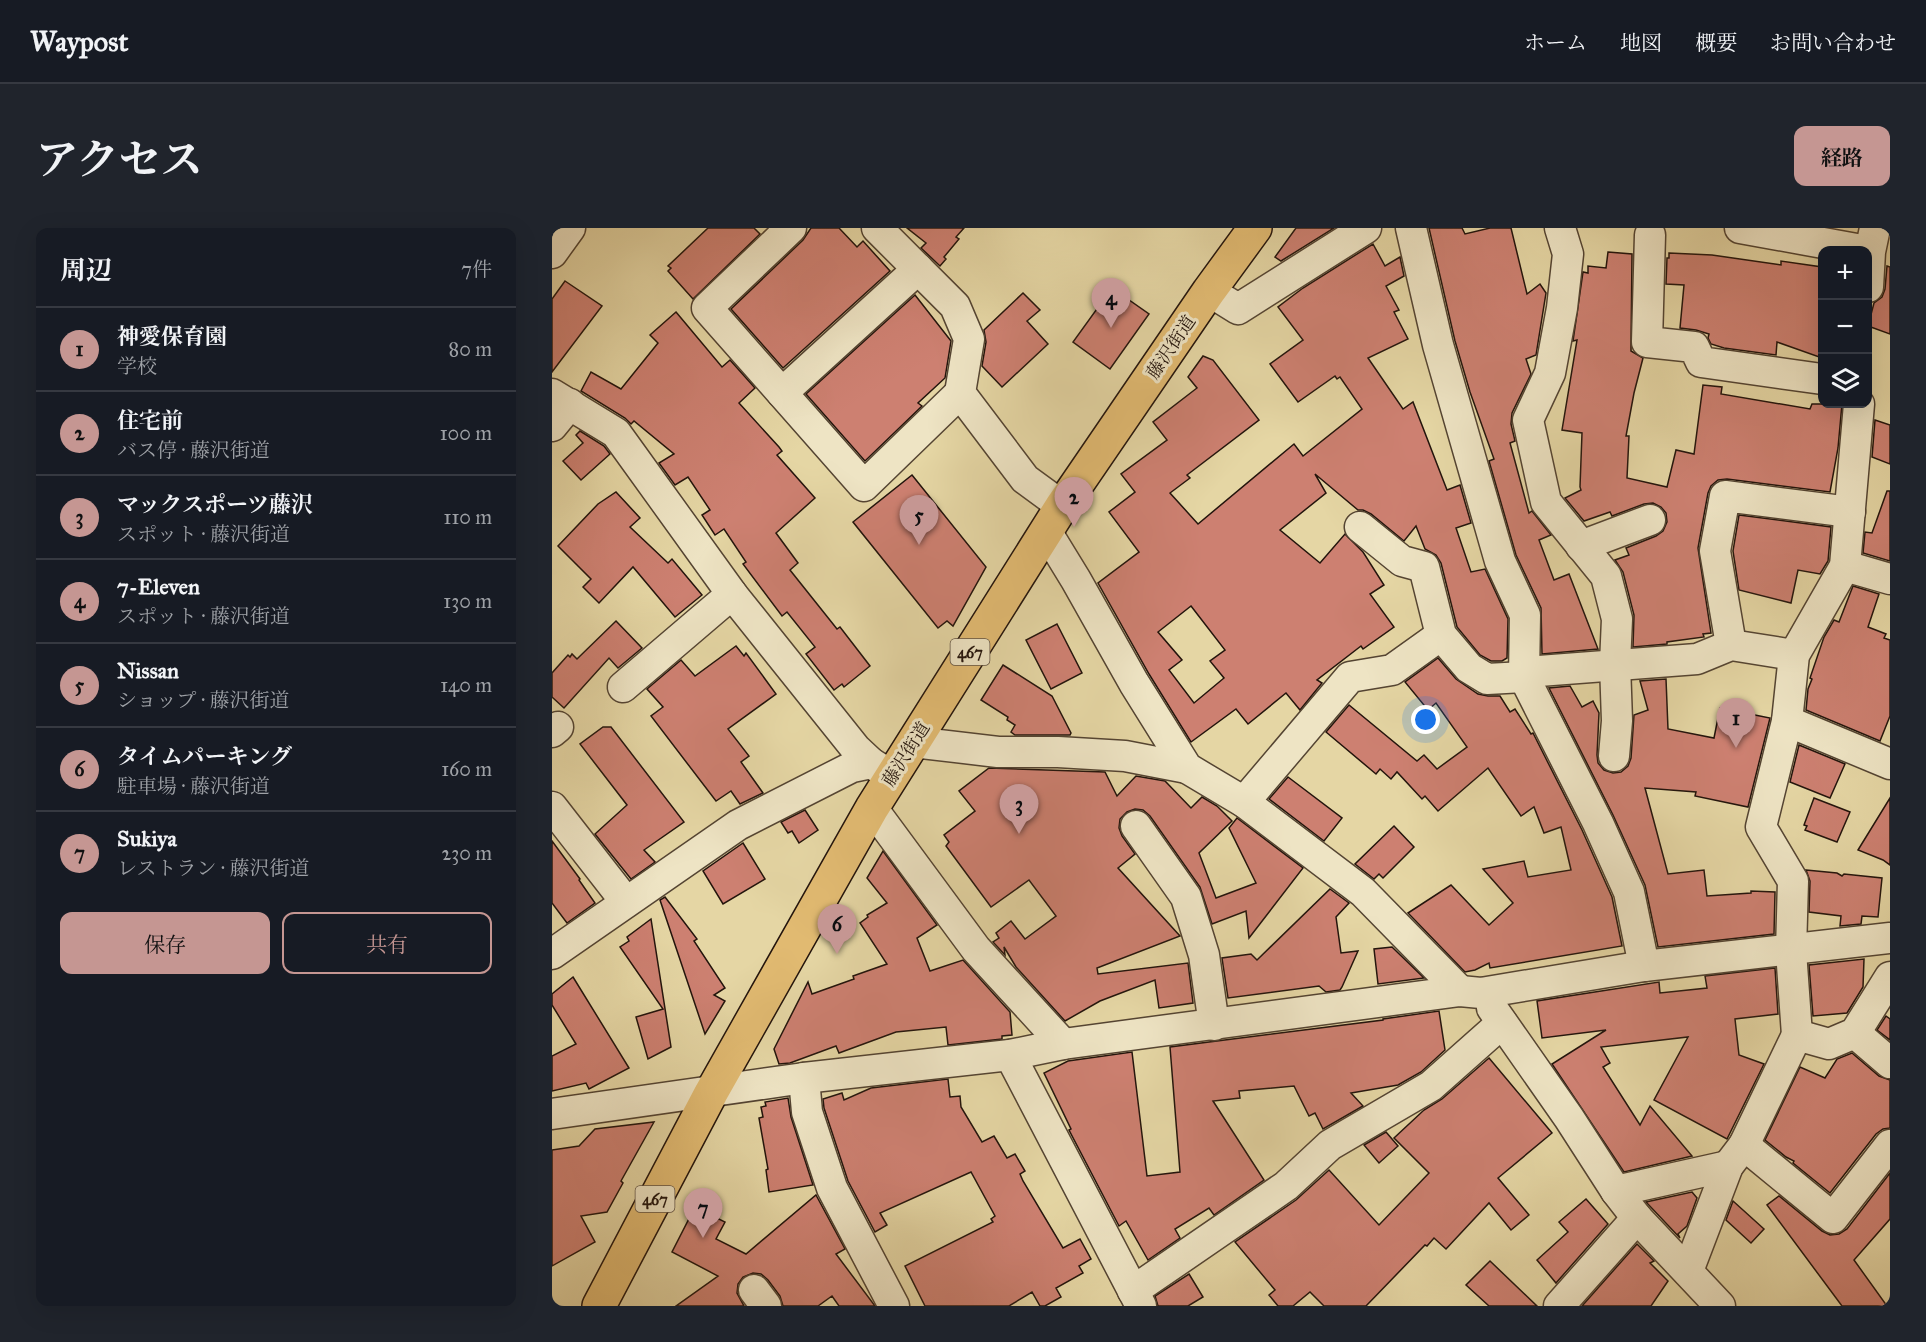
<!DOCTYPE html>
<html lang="ja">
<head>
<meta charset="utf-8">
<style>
  :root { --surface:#171b24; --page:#20242c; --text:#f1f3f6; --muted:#9ea1a6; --line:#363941; --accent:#c59692 }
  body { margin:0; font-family:"IM FELL Great Primer","Noto Serif JP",serif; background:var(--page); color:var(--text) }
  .controls { position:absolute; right:18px; top:18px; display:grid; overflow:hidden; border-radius:12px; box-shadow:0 6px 24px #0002 }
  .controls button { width:54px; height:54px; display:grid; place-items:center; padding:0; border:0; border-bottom:2px solid var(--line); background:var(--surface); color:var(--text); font:30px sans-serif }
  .you { position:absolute; left:874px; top:492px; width:21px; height:21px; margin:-15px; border:4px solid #fff; border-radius:50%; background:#1a73e8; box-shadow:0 0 0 9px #1a73e833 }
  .badge { display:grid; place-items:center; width:39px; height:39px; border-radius:50%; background:var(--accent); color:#111; font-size:20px; font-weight:700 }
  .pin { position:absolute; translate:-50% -50px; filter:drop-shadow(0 2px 3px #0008) }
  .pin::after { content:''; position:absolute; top:32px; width:21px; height:18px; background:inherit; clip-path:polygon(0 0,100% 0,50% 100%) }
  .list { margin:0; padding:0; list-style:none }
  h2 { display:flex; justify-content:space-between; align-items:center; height:78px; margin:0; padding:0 24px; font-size:26px }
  h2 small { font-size:20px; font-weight:400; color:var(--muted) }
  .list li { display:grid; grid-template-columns:39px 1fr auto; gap:18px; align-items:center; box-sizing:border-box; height:84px; padding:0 24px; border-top:2px solid var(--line) }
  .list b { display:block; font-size:22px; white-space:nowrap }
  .list p { margin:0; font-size:20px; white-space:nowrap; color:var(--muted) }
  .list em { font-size:20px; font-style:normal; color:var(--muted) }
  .actions { display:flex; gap:12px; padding:18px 24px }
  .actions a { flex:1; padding:14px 0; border:2px solid var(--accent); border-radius:12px; text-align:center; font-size:21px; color:var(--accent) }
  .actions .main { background:var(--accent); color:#111 }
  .icon { flex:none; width:33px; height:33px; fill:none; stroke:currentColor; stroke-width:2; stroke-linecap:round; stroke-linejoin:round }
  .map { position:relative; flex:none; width:1338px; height:1078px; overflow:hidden; border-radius:12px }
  header { display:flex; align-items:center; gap:36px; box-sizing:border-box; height:84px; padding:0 30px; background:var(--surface); border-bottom:2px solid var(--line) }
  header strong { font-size:28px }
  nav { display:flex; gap:33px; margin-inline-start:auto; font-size:21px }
  .intro { display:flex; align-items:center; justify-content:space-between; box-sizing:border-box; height:144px; padding:0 36px }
  h1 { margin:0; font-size:42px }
  .button { padding:15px 27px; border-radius:12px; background:var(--accent); color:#111; font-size:21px; font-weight:700 }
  main { display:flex; gap:36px; padding:0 36px }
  aside { flex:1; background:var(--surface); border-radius:12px; box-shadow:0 6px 24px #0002 }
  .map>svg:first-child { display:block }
  .building { fill:#cd8071; stroke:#23140c; stroke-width:1.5; fill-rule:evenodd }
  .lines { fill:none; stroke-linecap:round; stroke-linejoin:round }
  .minor-casing { stroke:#544432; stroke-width:33 }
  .highway-casing { stroke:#23140c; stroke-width:36 }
  .minor { stroke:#eee4c4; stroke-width:30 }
  .highway { stroke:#e2bb72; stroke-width:33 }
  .labels { text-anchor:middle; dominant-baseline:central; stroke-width:6; stroke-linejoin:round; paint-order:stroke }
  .shield { fill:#eee4c4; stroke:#605243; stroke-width:1.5 }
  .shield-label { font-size:16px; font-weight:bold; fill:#23140c }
  .street-label { font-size:18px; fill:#23140c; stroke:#eee4c4 }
</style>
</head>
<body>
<header>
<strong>Waypost</strong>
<nav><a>ホーム</a><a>地図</a><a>概要</a><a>お問い合わせ</a></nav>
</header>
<div class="intro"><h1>アクセス</h1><a class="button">経路</a></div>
<main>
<aside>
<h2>周辺<small>7件</small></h2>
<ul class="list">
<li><span class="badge">1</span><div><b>神愛保育園</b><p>学校</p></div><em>80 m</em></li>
<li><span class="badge">2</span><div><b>住宅前</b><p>バス停 · 藤沢街道</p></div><em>100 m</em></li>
<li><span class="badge">3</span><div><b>マックスポーツ藤沢</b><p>スポット · 藤沢街道</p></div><em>110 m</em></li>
<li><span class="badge">4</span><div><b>7-Eleven</b><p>スポット · 藤沢街道</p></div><em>130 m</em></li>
<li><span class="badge">5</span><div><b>Nissan</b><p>ショップ · 藤沢街道</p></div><em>140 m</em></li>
<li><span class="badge">6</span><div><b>タイムパーキング</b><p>駐車場 · 藤沢街道</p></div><em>160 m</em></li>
<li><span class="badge">7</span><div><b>Sukiya</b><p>レストラン · 藤沢街道</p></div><em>230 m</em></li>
</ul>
<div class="actions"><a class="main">保存</a><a>共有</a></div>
</aside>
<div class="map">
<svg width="1338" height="1078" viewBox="0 0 1338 1078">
  <rect width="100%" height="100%" fill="#e5d6a4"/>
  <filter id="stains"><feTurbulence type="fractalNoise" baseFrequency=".00333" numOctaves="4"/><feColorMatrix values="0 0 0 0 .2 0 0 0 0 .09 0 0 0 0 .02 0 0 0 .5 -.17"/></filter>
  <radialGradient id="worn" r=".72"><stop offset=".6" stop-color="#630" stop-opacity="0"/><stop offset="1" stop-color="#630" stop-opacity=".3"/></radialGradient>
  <g class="building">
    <polygon points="156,0 202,0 208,6 141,71 116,43 119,40 116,38"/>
    <polygon points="259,0 287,0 305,19 311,13 338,43 231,140 179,81 251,12"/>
    <polygon points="355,0 412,0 404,9 407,11 392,29 394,31 388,38 369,20 374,15"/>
    <polygon points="744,0 782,0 729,33 723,29"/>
    <polygon points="877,0 910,0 913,6 938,0 959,0 975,66 988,56 994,65 984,127 974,131 979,146 960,185 959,196 963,213 958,215 977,285 980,283 999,307 987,312 1002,352 1017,346 1046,421 990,426 989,380 964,327 937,233 942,231 918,164 903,113"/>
    <path d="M821,16L833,38L848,29L852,48L834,58L847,82L842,84L856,111L816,130L851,181L861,174L895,262L908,257L919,295L904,300L919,344L933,341L956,391L955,430L950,433H939L928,427L905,399L889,335L884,327L873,321L864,298L852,313L819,286L811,282H806L763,246L774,265L728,302L768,335L793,306L811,324L832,357L818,366L842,399L811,421L809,418L765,452L770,455L748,482L734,465L696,496L684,481L639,514L597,446L546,355L587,324L557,284L583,264L569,246L615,212L601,194L645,160L636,149L651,128L661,132L707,192L635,247L638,250L618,265L646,296L742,216L751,228L810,181L788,149L785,151L783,148L746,174L718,136L751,112L726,79L751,60ZM639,378L673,422L658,433L672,450L642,475L617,442L630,432L606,404Z"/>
    <polygon points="1056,24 1080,26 1079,123 1091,130 1082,165 1074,208 1077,208 1075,250 1115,259 1124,222 1142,226 1151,157 1170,159 1169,166 1258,181 1260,176 1290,176 1286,220 1278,264 1175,251 1166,252 1159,258 1156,265 1146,320 1159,405 1151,406 1152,409 1115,414 1115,416 1081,419 1082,387 1071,344 1063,332 1077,327 1074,320 1104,308 1111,303 1115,294 1114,285 1109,279 1101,275 1092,276 1060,288 1058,284 1032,293 1013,270 1029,262 1028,259 1030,205 1010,202 1025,112 1021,113 1031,44 1036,45 1036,38 1054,40"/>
    <polygon points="1117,25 1160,27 1229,37 1229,33 1270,39 1270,130 1225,114 1224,127 1172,120 1159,116 1156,110 1157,106 1144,102 1128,100 1132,57 1114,56 1115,30 1117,30"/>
    <polygon points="1335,38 1338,39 1338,106 1316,98 1322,75 1330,69 1333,61"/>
    <polygon points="13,53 50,78 0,144 0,71"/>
    <polygon points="560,60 597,86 558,141 521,114"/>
    <polygon points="471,65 488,82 475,93 496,116 450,159 430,138 434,114 432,102"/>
    <polygon points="363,67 399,113 393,150 366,175 370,178 313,233 254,166"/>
    <polygon points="124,84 170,139 178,132 203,160 187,175 227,219 230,223 225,227 263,270 224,305 246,335 238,342 285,401 288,399 318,438 292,459 290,456 282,462 254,426 263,419 235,384 230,388 191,336 194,334 172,301 163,307 150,287 158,282 136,249 123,257 107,235 122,226 82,193 79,196 73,190 29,163 39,144 69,161 106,115 98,107"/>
    <polygon points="1323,192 1338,197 1338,236 1320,229"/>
    <polygon points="28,203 52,218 58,226 29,252 11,233 31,215 24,207"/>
    <polygon points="360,247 434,339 401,398 395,393 386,400 301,294"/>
    <polygon points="1335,263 1338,263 1338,333 1311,325 1313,304 1320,305"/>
    <polygon points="64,264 88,290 78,299 116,335 120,331 150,367 123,389 81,339 47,375 31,359 39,351 6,318 46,276"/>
    <polygon points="1187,287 1279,299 1276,333 1268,346 1246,342 1239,375 1187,362 1181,323"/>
    <polygon points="1301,358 1327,366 1316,399 1334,406 1332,410 1338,412 1338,488 1328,513 1254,482 1256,461 1260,451 1258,450 1272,409 1282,392 1287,394"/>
    <polygon points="64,393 90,420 66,440 57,430 12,480 0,469 0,445 16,427 18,429 20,426 25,431"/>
    <polygon points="505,396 530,445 499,461 474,412"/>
    <polygon points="184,418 192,428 194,425 224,466 176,501 197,528 189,534 211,565 188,576 179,563 164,573 99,488 111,479 95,461 129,432 143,448"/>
    <polygon points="886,430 904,451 926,466 936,468 948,468 958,484 963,481 979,506 981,505 1030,602 1060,669 1070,718 938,740 937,735 923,742 913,744 856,685 899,657 937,697 961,675 931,641 972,633 976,649 1019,642 1009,599 992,605 982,579 969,588 936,540 886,583 873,568 870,571 845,544 839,551 828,541 824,546 774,504 797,477 865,533 872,527 885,541 915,519 884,475 876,482 853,454"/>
    <polygon points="451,437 500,468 519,505 518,507 463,507 459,504 463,497 455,492 456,489 429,472"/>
    <polygon points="1114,451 1116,501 1162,510 1168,480 1218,490 1196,579 1143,568 1144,564 1093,560 1116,646 1152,642 1155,668 1199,665 1199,663 1223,664 1222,706 1106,719 1093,657 1061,587 997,460 1018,458 1030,479 1041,473 1047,485 1045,527 1046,535 1052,542 1061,545 1069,544 1076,538 1079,530 1082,487 1096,482 1088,453"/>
    <polygon points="51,499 59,499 132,594 92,622 103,634 79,651 43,606 75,577 28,516"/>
    <polygon points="1247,517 1293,536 1278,570 1238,554"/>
    <polygon points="437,540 553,544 565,568 584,548 613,553 639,580 650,569 665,578 680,593 647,625 664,670 704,655 677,600 685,590 751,640 697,710 694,683 660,696 648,659 598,588 591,582 583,581 575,584 568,591 567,600 570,608 583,626 566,640 628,708 545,740 546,746 636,735 641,775 607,780 603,752 548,773 513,793 464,739 452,719 453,727 441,714 447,710 444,705 459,693 473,711 504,688 477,652 439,679 394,618 397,614 392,607 423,583 407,563"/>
    <polygon points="736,549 790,590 772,613 717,571"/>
    <polygon points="1262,570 1298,584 1285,614 1253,602 1255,598 1252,597"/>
    <polygon points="1338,570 1338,637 1331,632 1306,622"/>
    <polygon points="253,582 266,602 247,615 240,603 236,605 229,594"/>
    <polygon points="842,598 862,619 831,650 827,646 822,651 803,636"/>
    <polygon points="0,613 28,651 27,652 43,675 15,695 0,675"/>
    <polygon points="191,615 213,651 171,676 151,643"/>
    <polygon points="331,623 385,697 365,710 378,743 411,732 458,784 460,807 450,808 450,811 396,817 394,799 344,804 287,825 284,818 238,835 227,836 222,821 256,754 260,766 302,751 301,748 335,736 308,695 316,689 315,687 335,675 315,650"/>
    <polygon points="1254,642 1285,645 1290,648 1292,646 1330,650 1326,689 1310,688 1309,696 1288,698 1289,688 1257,684 1258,653"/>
    <polygon points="778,661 797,675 784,689 789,725 806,723 790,759 788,762 774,764 767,758 676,770 670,730 699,726 705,732"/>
    <polygon points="113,669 145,711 142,713 173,760 162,767 173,773 153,806 108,672"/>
    <polygon points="99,691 119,819 96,831 84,789 111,781 68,719 77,713 75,709"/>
    <polygon points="840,719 872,750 826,756 822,721"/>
    <polygon points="1312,731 1311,759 1295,785 1261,788 1257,737"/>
    <polygon points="1223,740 1226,786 1183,791 1187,827 1212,836 1175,911 1102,872 1136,809 1049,819 1058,835 1051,839 1088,897 1098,878 1140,928 1072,944 1000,836 1054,802 990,810 985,773 1107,754 1108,765 1155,760 1153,748"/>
    <polygon points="21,749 77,840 37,861 34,855 0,863 0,828 24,816 0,777 0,766"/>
    <polygon points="887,783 893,822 869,844 846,857 799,865 811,878 771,901 763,885 757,888 742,858 687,863 688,870 661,873 712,952 662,987 657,980 623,1001 628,1010 596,1032 574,993 567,998 517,902 519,901 492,845 516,833 580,824 595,948 628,944 618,819 831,792 831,791"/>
    <polygon points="1334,788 1338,791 1338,812 1325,802"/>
    <polygon points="1300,825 1327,848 1338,852 1338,900 1331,901 1324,906 1278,965 1241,935 1242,933 1234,929 1213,912 1248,839 1273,850 1285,831"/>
    <polygon points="937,830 1000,905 946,950 977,987 959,1002 937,975 894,1021 882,1010 875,1018 873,1017 814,1078 772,1078 758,1064 741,1078 726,1078 717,1067 723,1062 683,1014 744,972 777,942 827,997 877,945 842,910 872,882 890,871"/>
    <polygon points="396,851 398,869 408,868 409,879 430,914 442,908 455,930 463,926 473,943 468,946 471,953 511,1020 528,1011 539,1031 527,1038 531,1045 504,1060 509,1069 493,1078 488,1078 480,1064 457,1078 373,1078 353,1038 441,994 439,991 443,988 419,944 328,985 335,997 323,1004 296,953 272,880 271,871 290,865 292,872 319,860"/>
    <polygon points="236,870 239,889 261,957 217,964 214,942 216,941 207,890 211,889 209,879 214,878 213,874"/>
    <polygon points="102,894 69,953 71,955 55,984 29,988 43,1014 0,1038 0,922 27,918 43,901"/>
    <polygon points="834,904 846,918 827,935 812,917"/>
    <polygon points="1338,945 1338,991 1302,1032 1335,1078 1290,1078 1215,977 1227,968 1270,1003 1278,1007 1287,1006 1295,1001"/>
    <polygon points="1140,964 1145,970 1135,998 1126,1006 1128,1010 1094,974"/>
    <polygon points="264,967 293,1021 284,1026 323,1078 287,1078 280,1068 266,1078 231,1078 228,1068 216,1052 209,1046 201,1045 191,1049 186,1056 185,1065 192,1078 124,1078 166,1048 120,1024 143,979 173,994 164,1011 194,1026"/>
    <polygon points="1034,971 1056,996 1004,1055 985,1032 1016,1004 1007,994"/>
    <polygon points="1181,973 1212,1001 1199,1015 1174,992"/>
    <polygon points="1085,1016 1102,1033 1098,1035 1116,1053 1099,1078 1030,1078"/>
    <polygon points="938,1033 985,1078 937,1078 914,1057"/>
    <polygon points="637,1046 651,1069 636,1078 606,1078 603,1068"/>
  </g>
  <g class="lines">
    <defs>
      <g id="minor">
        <polyline points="239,0 155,80 312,258 408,165"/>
        <polyline points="325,0 403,78 417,111 408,165 473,251 510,278"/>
        <polyline points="859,0 886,117 948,333 973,387 972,449 1046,595 1077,664 1092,738"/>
        <polyline points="1008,0 1016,26 1010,80 998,145 976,192 994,274 1054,348 1065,391 1063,436 1065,493 1062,528"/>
        <polyline points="1188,0 1310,22"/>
        <polyline points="1098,7 1095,114 1142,119 1149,134 1270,151"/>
        <polyline points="0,25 18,0"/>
        <polyline points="1316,59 1318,24 1323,0"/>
        <polyline points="657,63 686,81 814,0"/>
        <polyline points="230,165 366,41"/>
        <polyline points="0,166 64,205 180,366 304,521 319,535 340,548"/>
        <polyline points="0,198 18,176"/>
        <polyline points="808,299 850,333 872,339 889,407 917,440 935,451 972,449 987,443 1145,431 1179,417 1242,427"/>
        <polyline points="494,303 524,352 582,455 635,540 692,574 811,664 908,763"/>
        <polyline points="1029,318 1098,292"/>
        <polyline points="1293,338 1338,351"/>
        <polyline points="1179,417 1163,323 1173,268 1298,284"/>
        <polyline points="71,459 180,366"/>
        <polyline points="1235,493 1338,536"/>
        <polyline points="0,504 6,499"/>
        <polyline points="361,514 446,524 506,524 573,528 635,540"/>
        <polyline points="692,574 798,449 840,442 889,407"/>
        <polyline points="0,579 74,674"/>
        <polyline points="320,580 424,721 511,816"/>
        <polyline points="584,598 634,669 652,727 662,797"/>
        <polyline points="0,726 186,597 300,539 319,535"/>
        <polyline points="940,780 1017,890 1064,963 1085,990 1168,1078"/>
        <polyline points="1303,805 1338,835"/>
        <polyline points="1245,807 1239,723 1241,653 1209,599 1235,493 1242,427 1293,338 1307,176"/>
        <polyline points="458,827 589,1078"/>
        <polyline points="252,850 255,884 280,960 342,1078"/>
        <polyline points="0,886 252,850 458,827 511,816 908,763 929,765 1092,738 1338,710"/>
        <polyline points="1192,917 1281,990 1338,917"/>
        <polyline points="1064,963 1176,938"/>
        <polyline points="1136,1043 1176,938 1192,917 1245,807 1277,816 1303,805 1338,749"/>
        <polyline points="202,1062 214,1078"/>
        <polyline points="581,1063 734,958 778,917 879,858 950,795"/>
        <polyline points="1007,1078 1085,990"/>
      </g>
      <polyline id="highway" points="47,1078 159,865 320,580 510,278 657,63 703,0"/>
    </defs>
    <use href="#minor" class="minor-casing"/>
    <use href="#highway" class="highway-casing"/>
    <use href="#minor" class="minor"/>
    <use href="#highway" class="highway"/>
  </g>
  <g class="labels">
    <g class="shield">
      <rect x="398.5" y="411" width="39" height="26" rx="4.5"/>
      <rect x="83.5" y="958" width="39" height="26" rx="4.5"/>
    </g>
    <g class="shield-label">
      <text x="418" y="424">467</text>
      <text x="103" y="971">467</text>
    </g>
    <g class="street-label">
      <text transform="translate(619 119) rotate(-56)">藤沢街道</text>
      <text transform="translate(354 526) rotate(-58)">藤沢街道</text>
    </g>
  </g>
  <rect width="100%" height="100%" filter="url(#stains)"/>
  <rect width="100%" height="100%" fill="url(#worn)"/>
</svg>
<div class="controls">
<button>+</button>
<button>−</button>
<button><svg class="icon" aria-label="layers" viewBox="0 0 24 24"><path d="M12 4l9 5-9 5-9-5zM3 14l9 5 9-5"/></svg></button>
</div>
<div class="you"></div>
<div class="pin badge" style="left:1184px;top:520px">1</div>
<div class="pin badge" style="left:522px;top:299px">2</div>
<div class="pin badge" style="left:467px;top:606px">3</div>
<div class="pin badge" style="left:559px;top:100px">4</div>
<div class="pin badge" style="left:367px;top:317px">5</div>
<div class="pin badge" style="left:285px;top:726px">6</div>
<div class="pin badge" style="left:151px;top:1010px">7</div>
</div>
</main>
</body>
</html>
